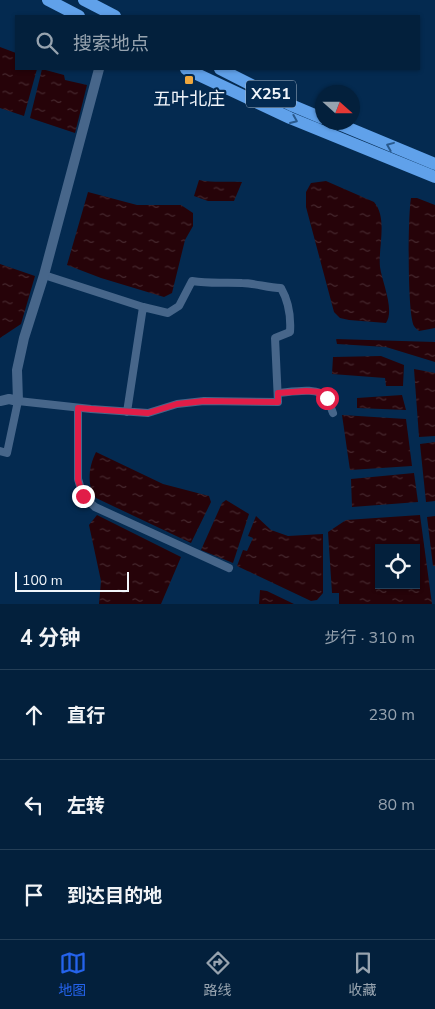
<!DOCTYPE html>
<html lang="zh">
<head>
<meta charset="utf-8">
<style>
  :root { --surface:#03203c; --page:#0d2843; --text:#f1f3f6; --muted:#97a3af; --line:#243e56; --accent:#2563eb }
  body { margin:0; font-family:"Nunito Sans","Noto Sans SC",sans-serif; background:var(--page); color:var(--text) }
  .controls { position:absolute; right:15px; bottom:15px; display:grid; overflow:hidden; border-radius:0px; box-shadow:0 1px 4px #0004 }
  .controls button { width:45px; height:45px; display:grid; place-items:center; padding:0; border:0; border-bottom:1px solid var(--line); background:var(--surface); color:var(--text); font:25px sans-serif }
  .compass { position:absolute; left:315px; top:85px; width:45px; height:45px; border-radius:50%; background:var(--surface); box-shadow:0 1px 4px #0004; rotate:111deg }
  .scale { position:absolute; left:15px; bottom:12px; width:114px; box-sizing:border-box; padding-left:5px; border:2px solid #f1f5fa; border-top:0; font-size:14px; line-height:18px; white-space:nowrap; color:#f1f5fa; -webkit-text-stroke:4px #042a50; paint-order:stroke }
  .stop { position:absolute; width:15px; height:15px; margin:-11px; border:4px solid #e11d48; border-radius:50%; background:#fff }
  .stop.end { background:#e11d48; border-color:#fff; box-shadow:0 1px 5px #0008 }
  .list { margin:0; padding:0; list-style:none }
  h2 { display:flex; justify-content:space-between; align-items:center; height:65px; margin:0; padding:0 20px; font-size:21px }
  h2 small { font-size:16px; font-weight:400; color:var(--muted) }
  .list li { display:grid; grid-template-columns:32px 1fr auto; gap:15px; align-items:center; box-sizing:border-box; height:90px; padding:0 20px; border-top:1px solid var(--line) }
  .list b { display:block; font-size:19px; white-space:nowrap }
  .list em { font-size:16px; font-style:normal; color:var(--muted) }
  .icon { flex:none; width:28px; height:28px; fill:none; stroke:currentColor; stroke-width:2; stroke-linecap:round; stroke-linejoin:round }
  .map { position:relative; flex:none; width:435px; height:604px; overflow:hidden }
  .search { position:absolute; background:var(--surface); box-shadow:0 1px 4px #0004; left:15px; right:15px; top:15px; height:55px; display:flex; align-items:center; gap:12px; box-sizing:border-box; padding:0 18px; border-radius:0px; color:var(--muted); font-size:19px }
  .sheet { height:335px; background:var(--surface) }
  nav { display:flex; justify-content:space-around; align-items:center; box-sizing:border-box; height:70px; border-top:1px solid var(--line); background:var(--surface); font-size:14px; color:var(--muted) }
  nav a { display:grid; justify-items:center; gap:2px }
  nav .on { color:var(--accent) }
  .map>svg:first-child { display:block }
  .water { fill:url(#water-ripples); fill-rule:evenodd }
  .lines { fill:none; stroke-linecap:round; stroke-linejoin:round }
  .minor { stroke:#47668a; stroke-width:8 }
  .tertiary { stroke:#47668a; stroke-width:10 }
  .primary { stroke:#60a1ea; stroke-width:12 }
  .oneway { stroke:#295a8e }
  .route { stroke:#e11d48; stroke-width:6 }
  .poi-dot { fill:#efa73d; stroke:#042a50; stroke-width:2 }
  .labels { text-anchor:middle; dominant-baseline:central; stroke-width:4.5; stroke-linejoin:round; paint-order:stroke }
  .shield { fill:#042a50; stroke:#aab8c7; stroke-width:1 }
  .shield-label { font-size:16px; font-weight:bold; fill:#f1f5fa }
  .poi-label { font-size:18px; fill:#f1f5fa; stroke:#042a50 }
</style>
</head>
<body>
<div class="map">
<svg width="435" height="604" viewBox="0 0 435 604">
  <defs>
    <pattern id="water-ripples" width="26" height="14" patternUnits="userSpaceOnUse" patternTransform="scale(1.25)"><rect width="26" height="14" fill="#260309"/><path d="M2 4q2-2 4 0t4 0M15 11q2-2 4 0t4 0" fill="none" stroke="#46282e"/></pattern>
  </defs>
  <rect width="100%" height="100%" fill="#042a50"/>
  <g class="water">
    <polygon points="0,47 16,53 16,69 37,69 24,116 0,108"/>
    <polygon points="42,69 64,75 65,80 87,85 75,133 30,118"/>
    <path d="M199,180C215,183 226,181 242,182L234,201H208L194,196Z"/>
    <path d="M326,181L374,202C388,218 378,247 380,267C382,282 395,310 386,323L349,320L340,318L334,312L306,207V192L311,183Z"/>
    <polygon points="88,192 137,205 181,205 193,213 193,226 185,240 172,293 164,297 101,278 67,265"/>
    <path d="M411,198H417L435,205V328L419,331C418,330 415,328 414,326C407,314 408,213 411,198Z"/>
    <polygon points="0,264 35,276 21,324 0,338"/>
    <polygon points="336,339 435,342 435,362 386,347 337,344"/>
    <polygon points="381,356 404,365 403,386 386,386 385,378 332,374 333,357"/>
    <polygon points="414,369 435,373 435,436 419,437"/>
    <polygon points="402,395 406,410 357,408 357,398"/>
    <polygon points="342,415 406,419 412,466 350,470"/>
    <polygon points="435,442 435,501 426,502 420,444"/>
    <path d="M96,452L163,484L209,496L211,502L191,543L96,498C86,485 89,466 96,452Z"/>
    <polygon points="414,473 418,502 352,507 351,479"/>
    <polygon points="226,500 249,514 233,563 201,550 222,503"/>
    <polygon points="97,515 181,557 161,604 99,604 101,581 89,525"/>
    <path d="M420,515L432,604H339V593H332L328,532L346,520ZM379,548H416V585H379Z"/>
    <polygon points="256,516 271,530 288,536 323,534 323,593 317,600 311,601 237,566 243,550 247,551 253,538 248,536"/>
    <polygon points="435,516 435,566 433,566 427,517"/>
    <polygon points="260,590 267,591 294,604 259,604"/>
  </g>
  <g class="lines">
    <g class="minor">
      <polyline points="44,275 143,307"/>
      <path d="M278,393C291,392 319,386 327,398C330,402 331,409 333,413"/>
      <polyline points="78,408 78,479 83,496 95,507 229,568"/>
      <path d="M0,451L7,453L18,401L91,409L148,413L177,404L204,401L278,402L275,338L290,332C291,317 289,302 281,288C268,288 255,283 242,283C223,282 211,284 192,281L179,306L168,313L143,307L127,412"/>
    </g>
    <polyline class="tertiary" points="0,401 9,399 18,401 17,370 24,338 44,275 99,69"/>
    <g class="primary">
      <polyline points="48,0 79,16"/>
      <polyline points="84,0 115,16"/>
      <polyline points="186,69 290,118 435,177"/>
      <polyline points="220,69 291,105 322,118"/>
      <polyline points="334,122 435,164"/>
    </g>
  </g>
  <defs><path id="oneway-chevron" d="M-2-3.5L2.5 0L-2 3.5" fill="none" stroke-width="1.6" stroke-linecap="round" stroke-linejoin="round" transform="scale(1.25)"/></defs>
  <g class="oneway">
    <use href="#oneway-chevron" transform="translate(294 120) rotate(23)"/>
    <use href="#oneway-chevron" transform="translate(390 146) rotate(-158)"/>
  </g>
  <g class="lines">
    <polyline class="route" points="83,496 78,480 78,408 148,413 177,404 204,401 278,402 278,393 306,391 321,392 327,398"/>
  </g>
  <rect class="poi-dot" x="184" y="75" width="10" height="10" rx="2.5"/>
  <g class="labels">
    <rect class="shield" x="246" y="80.5" width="50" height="27" rx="4"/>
    <g class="shield-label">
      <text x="271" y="94">X251</text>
    </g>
    <g class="poi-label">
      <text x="189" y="99">五叶北庄</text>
    </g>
  </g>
</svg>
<div class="controls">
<button><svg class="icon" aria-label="locate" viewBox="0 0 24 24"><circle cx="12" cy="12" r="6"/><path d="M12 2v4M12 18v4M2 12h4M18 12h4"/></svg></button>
</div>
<svg class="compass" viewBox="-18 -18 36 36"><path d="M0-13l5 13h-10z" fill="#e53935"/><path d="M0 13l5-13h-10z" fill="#97a3af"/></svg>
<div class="scale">100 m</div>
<div class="stop" style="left:327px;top:398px"></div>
<div class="stop end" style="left:83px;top:496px"></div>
<div class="search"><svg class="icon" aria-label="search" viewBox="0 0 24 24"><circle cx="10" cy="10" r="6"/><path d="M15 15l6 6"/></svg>搜索地点</div>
</div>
<section class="sheet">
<h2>4 分钟<small>步行 · 310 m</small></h2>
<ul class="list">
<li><svg class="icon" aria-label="ahead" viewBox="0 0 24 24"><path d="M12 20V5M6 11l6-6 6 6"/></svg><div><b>直行</b></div><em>230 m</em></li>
<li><svg class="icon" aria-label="left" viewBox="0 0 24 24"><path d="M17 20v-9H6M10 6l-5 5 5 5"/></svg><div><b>左转</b></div><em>80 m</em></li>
<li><svg class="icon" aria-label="arrive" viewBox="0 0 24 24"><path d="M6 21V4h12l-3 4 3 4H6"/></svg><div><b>到达目的地</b></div></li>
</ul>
</section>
<nav>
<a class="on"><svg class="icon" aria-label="map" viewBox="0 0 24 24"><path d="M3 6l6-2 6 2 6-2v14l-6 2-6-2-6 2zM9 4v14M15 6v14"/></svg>地图</a>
<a><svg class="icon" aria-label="directions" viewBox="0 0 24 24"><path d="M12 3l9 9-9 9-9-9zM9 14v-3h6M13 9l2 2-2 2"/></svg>路线</a>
<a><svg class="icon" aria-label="saved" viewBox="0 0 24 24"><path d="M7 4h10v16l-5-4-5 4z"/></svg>收藏</a>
</nav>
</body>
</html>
